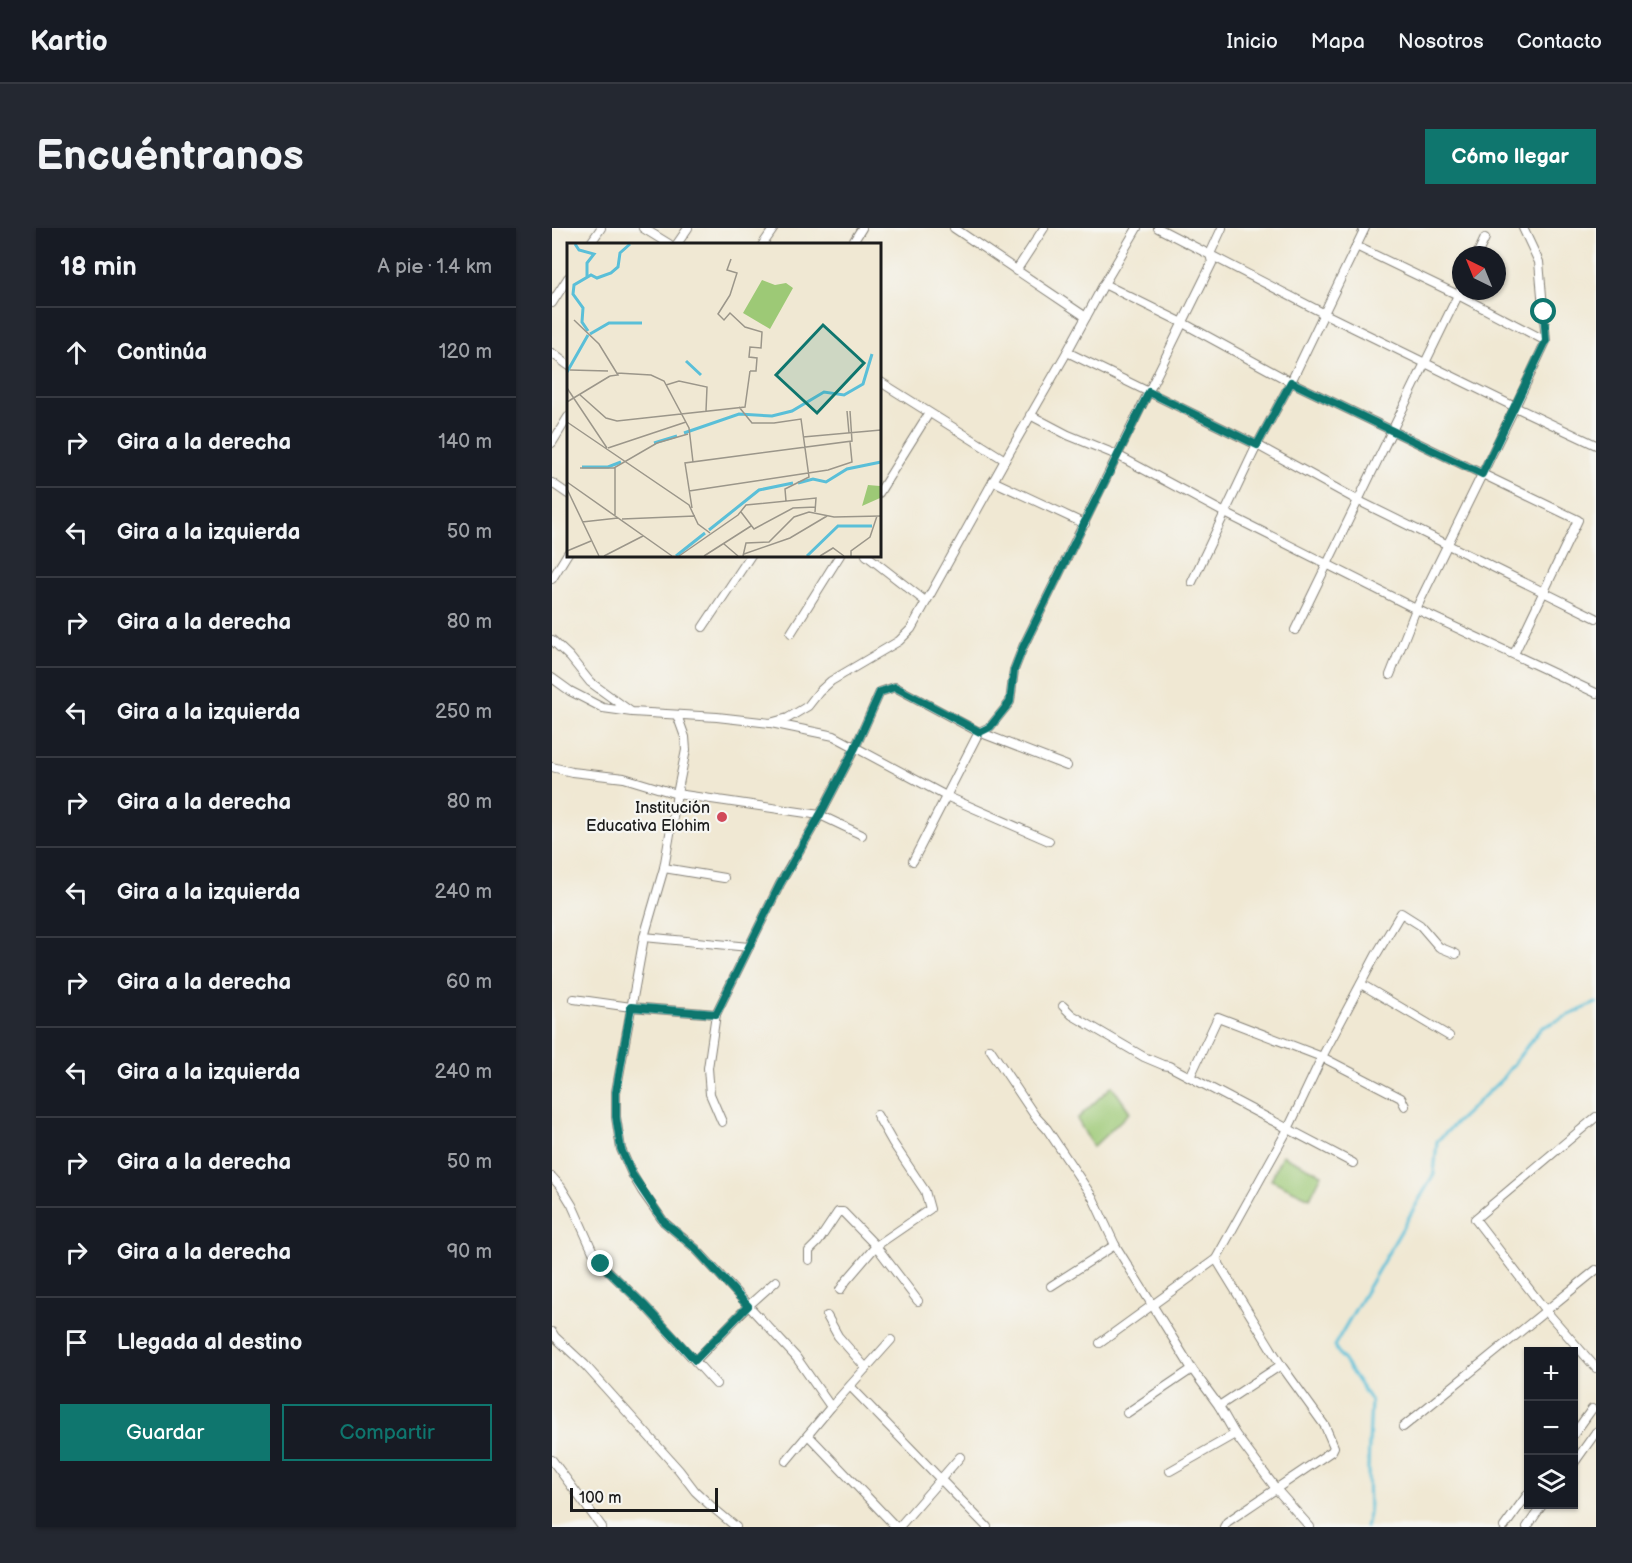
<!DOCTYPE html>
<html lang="es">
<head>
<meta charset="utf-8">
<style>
  :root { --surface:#171b24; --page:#242831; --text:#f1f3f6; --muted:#9ea1a6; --line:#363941; --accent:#0f766e }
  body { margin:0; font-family:"Balsamiq Sans",sans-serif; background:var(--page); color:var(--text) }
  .controls { position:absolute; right:18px; bottom:18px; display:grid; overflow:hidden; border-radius:0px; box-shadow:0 2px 4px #0004 }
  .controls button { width:54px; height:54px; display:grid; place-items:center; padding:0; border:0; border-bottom:2px solid var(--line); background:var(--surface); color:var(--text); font:30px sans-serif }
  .compass { position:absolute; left:900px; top:18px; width:54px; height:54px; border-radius:50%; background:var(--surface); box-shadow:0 2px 4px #0004; rotate:317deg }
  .scale { position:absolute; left:18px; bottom:15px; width:148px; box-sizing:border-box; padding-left:6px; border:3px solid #1c1c1c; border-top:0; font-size:16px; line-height:21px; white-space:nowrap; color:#1c1c1c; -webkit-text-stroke:4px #f6f6f2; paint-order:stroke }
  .stop { position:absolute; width:18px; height:18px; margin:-14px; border:4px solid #0f766e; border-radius:50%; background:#fff }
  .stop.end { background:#0f766e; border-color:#fff; box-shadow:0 2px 6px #0008 }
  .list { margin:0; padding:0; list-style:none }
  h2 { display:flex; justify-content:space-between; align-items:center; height:78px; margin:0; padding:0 24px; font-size:26px }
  h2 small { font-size:20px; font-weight:400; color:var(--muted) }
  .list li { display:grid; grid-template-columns:39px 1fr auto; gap:18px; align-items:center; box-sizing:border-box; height:90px; padding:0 24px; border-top:2px solid var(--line) }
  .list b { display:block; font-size:22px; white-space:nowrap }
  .list em { font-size:20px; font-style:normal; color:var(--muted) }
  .actions { display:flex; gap:12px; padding:18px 24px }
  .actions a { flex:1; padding:14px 0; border:2px solid var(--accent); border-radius:0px; text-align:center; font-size:21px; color:var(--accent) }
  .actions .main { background:var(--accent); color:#fff }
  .icon { flex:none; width:33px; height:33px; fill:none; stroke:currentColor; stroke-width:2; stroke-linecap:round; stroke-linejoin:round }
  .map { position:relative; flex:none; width:1044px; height:1299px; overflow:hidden; border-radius:0px }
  header { display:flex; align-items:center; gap:36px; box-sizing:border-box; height:84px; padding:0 30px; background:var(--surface); border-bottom:2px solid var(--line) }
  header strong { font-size:28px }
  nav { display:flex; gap:33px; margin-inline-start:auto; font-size:21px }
  .intro { display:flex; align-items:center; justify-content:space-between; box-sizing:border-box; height:144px; padding:0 36px }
  h1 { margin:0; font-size:42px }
  .button { padding:15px 27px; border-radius:0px; background:var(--accent); color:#fff; font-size:21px; font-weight:700 }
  main { display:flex; gap:36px; padding:0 36px }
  aside { flex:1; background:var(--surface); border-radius:0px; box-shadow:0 2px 4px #0004 }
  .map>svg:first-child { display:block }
  .green { fill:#9dc976; stroke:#5c7249; stroke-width:1.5 }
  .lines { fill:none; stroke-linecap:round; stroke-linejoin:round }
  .stream { stroke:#5abfd8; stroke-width:3 }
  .street-casing { stroke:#868278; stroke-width:10 }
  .street { stroke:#fff; stroke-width:8 }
  .route { stroke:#0f766e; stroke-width:8 }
  .poi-dot { fill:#d1495b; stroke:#f6f6f2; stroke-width:2 }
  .labels { text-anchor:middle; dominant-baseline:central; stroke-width:4.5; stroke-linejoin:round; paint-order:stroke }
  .poi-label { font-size:16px; fill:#1c1c1c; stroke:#f6f6f2; text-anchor:end }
  .inset-river { fill:none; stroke:#5abfd8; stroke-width:3 }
  .inset-road { fill:none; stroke:#9b968a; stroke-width:1.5 }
  .view { fill:#0f766e; fill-opacity:0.15; stroke:#0f766e; stroke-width:3 }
  .inset-edge { fill:none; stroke:#1c1c1c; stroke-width:3 }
</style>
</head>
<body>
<header>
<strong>Kartio</strong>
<nav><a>Inicio</a><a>Mapa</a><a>Nosotros</a><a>Contacto</a></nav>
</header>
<div class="intro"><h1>Encuéntranos</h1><a class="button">Cómo llegar</a></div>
<main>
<aside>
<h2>18 min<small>A pie · 1.4 km</small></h2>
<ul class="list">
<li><svg class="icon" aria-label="ahead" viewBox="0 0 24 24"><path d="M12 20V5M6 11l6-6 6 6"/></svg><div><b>Continúa</b></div><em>120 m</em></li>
<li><svg class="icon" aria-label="right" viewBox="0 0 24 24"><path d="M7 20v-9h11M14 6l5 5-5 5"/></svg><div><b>Gira a la derecha</b></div><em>140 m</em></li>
<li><svg class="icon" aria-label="left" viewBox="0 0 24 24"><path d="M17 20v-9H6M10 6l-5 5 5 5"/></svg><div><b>Gira a la izquierda</b></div><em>50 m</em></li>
<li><svg class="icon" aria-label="right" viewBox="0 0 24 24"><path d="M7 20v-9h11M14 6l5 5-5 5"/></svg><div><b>Gira a la derecha</b></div><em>80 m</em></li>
<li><svg class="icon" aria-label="left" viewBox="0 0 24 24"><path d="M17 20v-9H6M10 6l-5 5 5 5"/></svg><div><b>Gira a la izquierda</b></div><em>250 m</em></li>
<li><svg class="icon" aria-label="right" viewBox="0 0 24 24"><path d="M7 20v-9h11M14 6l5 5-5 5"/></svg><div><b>Gira a la derecha</b></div><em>80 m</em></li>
<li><svg class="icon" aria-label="left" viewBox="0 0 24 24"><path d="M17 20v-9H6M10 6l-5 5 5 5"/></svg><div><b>Gira a la izquierda</b></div><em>240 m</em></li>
<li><svg class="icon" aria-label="right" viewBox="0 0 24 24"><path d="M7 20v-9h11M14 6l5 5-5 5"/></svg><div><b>Gira a la derecha</b></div><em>60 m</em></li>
<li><svg class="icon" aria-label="left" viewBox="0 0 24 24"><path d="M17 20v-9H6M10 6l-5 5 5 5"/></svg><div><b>Gira a la izquierda</b></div><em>240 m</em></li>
<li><svg class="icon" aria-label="right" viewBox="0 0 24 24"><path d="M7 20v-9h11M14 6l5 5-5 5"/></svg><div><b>Gira a la derecha</b></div><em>50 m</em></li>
<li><svg class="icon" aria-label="right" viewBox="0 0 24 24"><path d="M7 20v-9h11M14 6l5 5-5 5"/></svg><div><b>Gira a la derecha</b></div><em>90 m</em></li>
<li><svg class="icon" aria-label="arrive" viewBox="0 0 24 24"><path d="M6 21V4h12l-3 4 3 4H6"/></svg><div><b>Llegada al destino</b></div></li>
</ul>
<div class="actions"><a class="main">Guardar</a><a>Compartir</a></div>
</aside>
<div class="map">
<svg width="1044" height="1299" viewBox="0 0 1044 1299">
  <rect width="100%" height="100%" fill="#f6f6f2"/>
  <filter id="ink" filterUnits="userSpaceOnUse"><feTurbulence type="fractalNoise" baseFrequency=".0167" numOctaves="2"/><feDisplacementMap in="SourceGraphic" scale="12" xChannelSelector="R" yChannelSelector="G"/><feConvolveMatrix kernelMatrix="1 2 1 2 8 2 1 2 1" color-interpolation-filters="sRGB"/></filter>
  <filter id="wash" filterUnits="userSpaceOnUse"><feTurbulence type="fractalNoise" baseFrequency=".008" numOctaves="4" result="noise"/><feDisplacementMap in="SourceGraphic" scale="24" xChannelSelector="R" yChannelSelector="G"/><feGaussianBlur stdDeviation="1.35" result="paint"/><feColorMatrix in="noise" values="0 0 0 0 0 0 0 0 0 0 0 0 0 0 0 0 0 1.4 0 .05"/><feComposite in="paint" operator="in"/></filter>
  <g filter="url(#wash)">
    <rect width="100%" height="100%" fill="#f0e8d3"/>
    <g class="green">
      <polygon points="560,858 578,884 541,919 525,891"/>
      <polygon points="730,927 770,946 758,970 719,952"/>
    </g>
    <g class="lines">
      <polyline class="stream" points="814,1299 817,1286 816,1239 819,1173 782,1118 882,946 885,913 950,851 989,800 1044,775"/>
    </g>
  </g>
  <g filter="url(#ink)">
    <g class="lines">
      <defs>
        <g id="street">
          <polyline points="91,0 117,16"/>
          <polyline points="402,0 534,89"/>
          <polyline points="606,0 771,85 963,179 1044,217"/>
          <polyline points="38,16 49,0"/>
          <polyline points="125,16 136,0"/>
          <polyline points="211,16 222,0"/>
          <polyline points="300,16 310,0"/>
          <polyline points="804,18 906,67 994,113"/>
          <polyline points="925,27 933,10"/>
          <polyline points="464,43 492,0"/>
          <polyline points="552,56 631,95 739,154 1026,292 962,426"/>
          <polyline points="0,75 16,50"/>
          <polyline points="515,124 705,217 807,273 1044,390"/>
          <polyline points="0,125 16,137"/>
          <polyline points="327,153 453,232"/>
          <polyline points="478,187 516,207 565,227 673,285 864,381 1044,465"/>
          <polyline points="0,215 16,189"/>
          <polyline points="441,253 533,296"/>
          <polyline points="0,255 16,266"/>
          <polyline points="327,265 377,185"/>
          <polyline points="314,327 373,373"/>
          <polyline points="0,351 16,325"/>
          <polyline points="640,354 705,217 739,154 813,0"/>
          <polyline points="151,399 199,327"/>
          <polyline points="743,402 909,61"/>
          <polyline points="239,405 288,327"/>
          <polyline points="0,412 18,429 38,454 78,483"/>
          <polyline points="838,447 864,381 963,179 994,113 987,34 971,0"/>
          <polyline points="0,450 18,463 51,480 80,484 165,489 218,495 236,490 256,478 267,464 279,453 347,413 359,401 453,232 515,124 552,56 585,0"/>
          <polyline points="125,487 133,509 134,522 125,566 112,640 92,709 64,864 64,889 69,921 80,946 90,963 112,994 143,1020 244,1129 279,1179"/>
          <polyline points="219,495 282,508 394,568 497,613"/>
          <polyline points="0,539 20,544 72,550 125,566 268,587 310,607"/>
          <polyline points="361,633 427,504 438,499 458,474 462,442 471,419 660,35 658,26 670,0"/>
          <polyline points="112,640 172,650"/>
          <polyline points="92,709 197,719"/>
          <polyline points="809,756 897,808"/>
          <polyline points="22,771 79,779 164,786"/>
          <polyline points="511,778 520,787 592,829 611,837 617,838 801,935"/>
          <polyline points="438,821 483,888 495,901 541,970 563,1017 640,1141 667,1178 683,1206 725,1262 758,1299"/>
          <polyline points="638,849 666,789 770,829 849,870 853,878"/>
          <polyline points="1044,889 923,991 994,1083 1044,1140"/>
          <polyline points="170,894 158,866 156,840 164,786 228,656 268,587 303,520 328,464 343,459 427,504 515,538"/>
          <polyline points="0,949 9,959 20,977 41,1024 49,1036 93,1078 164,1156"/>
          <polyline points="664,1031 729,1137 773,1198 782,1219 780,1223 675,1294 672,1299"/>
          <polyline points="257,1032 257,1023 266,1014 286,984 291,984 324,1018 366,1073"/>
          <polyline points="499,1058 563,1017"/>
          <polyline points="288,1062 294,1053 324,1018 378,981 373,963 341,915 325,887"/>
          <polyline points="275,1088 286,1108 314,1140"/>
          <polyline points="0,1104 3,1109 33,1137 127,1242 143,1263 160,1279 184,1299"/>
          <polyline points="548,1115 664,1031 736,901 770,829 824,727 849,685 868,697 887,719 904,726"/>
          <polyline points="143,1133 196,1078 224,1053"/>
          <polyline points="298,1158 435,1299"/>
          <polyline points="667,1178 729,1137"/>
          <polyline points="575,1185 640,1141"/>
          <polyline points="851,1199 1044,1042"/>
          <polyline points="1022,1206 1040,1181"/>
          <polyline points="256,1207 344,1299"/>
          <polyline points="0,1232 50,1299"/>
          <polyline points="234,1233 279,1179 339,1112"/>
          <polyline points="1022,1235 1044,1204"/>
          <polyline points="618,1243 683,1206"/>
          <polyline points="347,1299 408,1229"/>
          <polyline points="952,1299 976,1266"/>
          <polyline points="975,1299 991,1276"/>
        </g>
      </defs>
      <use href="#street" class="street-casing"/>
      <use href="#street" class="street"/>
    </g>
  </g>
  <g class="lines" filter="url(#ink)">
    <polyline class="route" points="49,1036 93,1078 143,1132 196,1078 143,1020 112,994 80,946 69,921 64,889 64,864 79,779 164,786 228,656 268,587 303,520 328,464 343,459 428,504 438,499 458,474 462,442 471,419 597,164 705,217 739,154 930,246 994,113 992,84"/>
  </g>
  <circle class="poi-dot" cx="170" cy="589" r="6"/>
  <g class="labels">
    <g class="poi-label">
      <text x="158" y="580">Institución<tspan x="158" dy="18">Educativa Elohim</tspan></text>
    </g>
  </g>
  <g transform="translate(15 15)">
    <rect width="314" height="314" fill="#f0e8d3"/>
    <path d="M195,37L208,42L219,40L226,45L203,86L176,70ZM301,242L313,243V255L295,263Z" fill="#9dc976"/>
    <path class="inset-river" d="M8,1L12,7L27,11L20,20V34M21,88L15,79L16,65L6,51L7,42L24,32L30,35L44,30L51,24L53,10L63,1M23,91L42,80H75M119,118L134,132M0,129L21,92M117,190L172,171L205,173L225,168L257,149L277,152L296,141L305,111M87,200L110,193M15,224H41L54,219M231,240L246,236L259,239L280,226L314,219M142,287L192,247L226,240M109,313L138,290M240,313L271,283H305"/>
    <path class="inset-road" d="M163,52L151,71L157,77L163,70L178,84L195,89L194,105L183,104L182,114L190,115L189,128H183M163,52L170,30L160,27L164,16M7,77L32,101L51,132L43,133M3,127L41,128M50,130L84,132L97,138L122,185L126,219M99,142L112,138L140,144L139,168M0,145L40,205M12,151L39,175L50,178L178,164L183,128M0,159L43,133M172,164L185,180H208M280,168L282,190M0,179L122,262L131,281L143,290M207,180L234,176L242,234L218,246L219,258M236,194L314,187M41,205L119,179M13,225H47L90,200L121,191M0,239L105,313M0,246L32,313M122,248L261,227L285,219L283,199M125,265L118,220L285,198L283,168M174,269L187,286L226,265L249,264M48,272V225M55,276L128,273M15,279L51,275M157,301L171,313M0,308L24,298M177,311L223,295L260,273M37,313L76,293M112,313L171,272L179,262L249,255L248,269M137,313L184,283M176,313L179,300L202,299L227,274L242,269L267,274L314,273M253,313L266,305L277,313M284,313V308L303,294L310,273"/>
    <path class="view" d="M256,82L297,120L250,170L209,132Z"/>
    <rect width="314" height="314" class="inset-edge"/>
  </g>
</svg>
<div class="controls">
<button>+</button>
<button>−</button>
<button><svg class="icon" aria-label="layers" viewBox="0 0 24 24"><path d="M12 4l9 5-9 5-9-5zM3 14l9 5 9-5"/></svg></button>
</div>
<svg class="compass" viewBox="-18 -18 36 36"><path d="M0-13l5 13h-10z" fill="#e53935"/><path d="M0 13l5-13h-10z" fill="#9ea1a6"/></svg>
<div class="scale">100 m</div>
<div class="stop" style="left:992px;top:84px"></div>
<div class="stop end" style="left:49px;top:1036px"></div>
</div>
</main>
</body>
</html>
